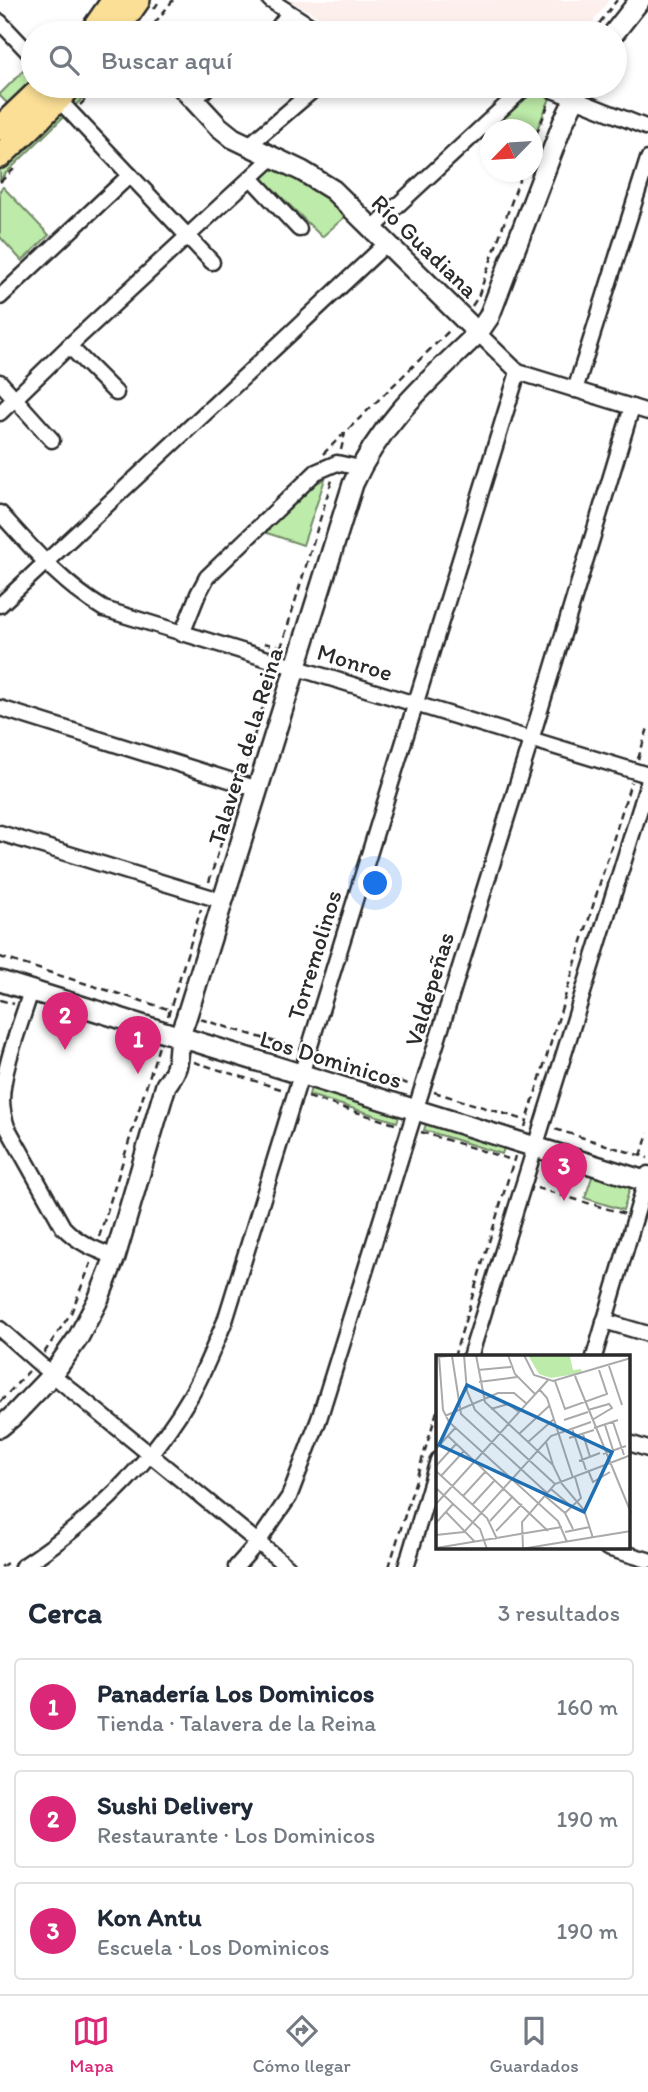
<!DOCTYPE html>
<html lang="es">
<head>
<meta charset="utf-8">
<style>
  :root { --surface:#fff; --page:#f2f2f3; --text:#1f2937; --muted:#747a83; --line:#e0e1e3; --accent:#db2777 }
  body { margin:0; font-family:Itim,sans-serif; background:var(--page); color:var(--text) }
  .compass { position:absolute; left:480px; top:119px; width:63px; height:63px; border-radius:50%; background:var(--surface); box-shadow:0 4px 10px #0003; rotate:245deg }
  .you { position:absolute; left:376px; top:884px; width:24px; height:24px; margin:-18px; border:5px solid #fff; border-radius:50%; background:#1a73e8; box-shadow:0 0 0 10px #1a73e833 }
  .badge { display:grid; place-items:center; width:46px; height:46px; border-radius:50%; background:var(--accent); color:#fff; font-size:23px; font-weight:700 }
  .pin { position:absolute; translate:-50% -58px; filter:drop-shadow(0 2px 4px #0008) }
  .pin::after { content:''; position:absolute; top:37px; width:24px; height:21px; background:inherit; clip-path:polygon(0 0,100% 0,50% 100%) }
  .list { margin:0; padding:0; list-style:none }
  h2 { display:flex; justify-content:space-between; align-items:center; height:91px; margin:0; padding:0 28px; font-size:30px }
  h2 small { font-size:23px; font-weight:400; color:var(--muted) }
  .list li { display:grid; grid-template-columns:46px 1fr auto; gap:21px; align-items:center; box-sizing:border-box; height:98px; margin:0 14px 14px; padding:0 14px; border:2px solid var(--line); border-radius:7px }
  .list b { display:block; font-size:26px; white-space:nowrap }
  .list p { margin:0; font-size:23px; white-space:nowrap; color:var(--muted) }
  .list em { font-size:23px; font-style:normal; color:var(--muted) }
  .icon { flex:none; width:38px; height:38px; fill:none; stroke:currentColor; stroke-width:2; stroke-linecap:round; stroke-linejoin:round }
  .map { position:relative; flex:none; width:648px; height:1567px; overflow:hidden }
  .search { position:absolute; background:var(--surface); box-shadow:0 4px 10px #0003; left:21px; right:21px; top:21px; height:77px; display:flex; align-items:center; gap:18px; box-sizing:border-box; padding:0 24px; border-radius:38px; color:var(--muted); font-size:26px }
  .sheet { height:427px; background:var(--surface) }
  nav { display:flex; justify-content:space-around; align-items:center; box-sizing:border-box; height:98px; border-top:2px solid var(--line); background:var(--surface); font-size:19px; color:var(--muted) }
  nav a { display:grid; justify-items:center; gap:4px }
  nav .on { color:var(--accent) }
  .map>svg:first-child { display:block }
  .built { fill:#fdefeb }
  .green { fill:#bdeba9; stroke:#748b6a; stroke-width:2 }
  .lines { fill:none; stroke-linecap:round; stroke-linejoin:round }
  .street-casing { stroke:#2b2b2b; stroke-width:19 }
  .secondary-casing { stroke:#2b2b2b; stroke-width:24 }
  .primary-casing { stroke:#2b2b2b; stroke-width:28 }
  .path { stroke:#2b2b2b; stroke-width:2.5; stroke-dasharray:7 5; stroke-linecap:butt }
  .street { stroke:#fff; stroke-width:14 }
  .secondary { stroke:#fff; stroke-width:19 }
  .primary { stroke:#fbdf96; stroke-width:23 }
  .labels { text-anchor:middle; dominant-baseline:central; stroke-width:5; stroke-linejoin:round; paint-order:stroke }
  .street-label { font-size:24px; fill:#2b2b2b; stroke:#fff }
  .inset-road { fill:none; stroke:#aaa; stroke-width:2 }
  .view { fill:#1f6fb2; fill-opacity:0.15; stroke:#1f6fb2; stroke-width:3.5 }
  .inset-edge { fill:none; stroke:#2b2b2b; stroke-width:3.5 }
</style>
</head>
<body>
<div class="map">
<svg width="648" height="1567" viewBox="0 0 648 1567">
  <rect width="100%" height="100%" fill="#fff"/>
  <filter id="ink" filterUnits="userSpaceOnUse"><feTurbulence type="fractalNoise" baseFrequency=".0143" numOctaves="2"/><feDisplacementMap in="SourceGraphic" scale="14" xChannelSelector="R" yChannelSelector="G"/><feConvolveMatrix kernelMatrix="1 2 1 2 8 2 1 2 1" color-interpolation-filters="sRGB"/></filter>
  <g filter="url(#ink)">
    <polygon class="built" points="288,0 609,0 585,33 350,33"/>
    <g class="green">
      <polygon points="29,65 33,69 33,86 11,107 0,96 0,94"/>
      <polygon points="81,86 95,86 0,179 0,167"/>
      <polygon points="537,90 551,96 533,139 532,130 491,130 529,94"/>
      <path d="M272,166C304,179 322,191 347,215L322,237L262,178Z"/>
      <polygon points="3,187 49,235 22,261 0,237 0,190"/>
      <polygon points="325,479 303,545 264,532 309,486"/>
      <polygon points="311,1087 400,1114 397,1122 309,1095"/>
      <polygon points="427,1121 505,1145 502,1154 424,1130"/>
      <polygon points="593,1174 631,1185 623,1210 585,1198"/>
    </g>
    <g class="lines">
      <defs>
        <g id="street">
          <polyline points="270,0 321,33"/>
          <polyline points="0,22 33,57"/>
          <polyline points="274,33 289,13"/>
          <polyline points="542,86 648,128"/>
          <polyline points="59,100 212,262"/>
          <polyline points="194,100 209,86"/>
          <polyline points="248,146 318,86"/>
          <polyline points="251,178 299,229"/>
          <polyline points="372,229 521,91 530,86"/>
          <polyline points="0,297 130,175"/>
          <polyline points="478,333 518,372 648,412"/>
          <polyline points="69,346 116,393"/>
          <polyline points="0,382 52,440"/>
          <polyline points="575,390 648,159"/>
          <polyline points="0,413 69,346 273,157"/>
          <path d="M0,513C32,548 62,584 104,609L648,775"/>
          <polyline points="0,605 387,243"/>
          <polyline points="182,634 198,594 207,577 316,472 337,463 360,468"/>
          <polyline points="0,708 258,789"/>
          <polyline points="0,833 223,901"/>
          <path d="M31,991C22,1020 2,1070 2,1100C2,1109 4,1118 7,1127L63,1227C78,1243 94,1249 115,1257"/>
          <polyline points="604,1321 648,1334"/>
          <polyline points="0,1329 43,1367 288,1567"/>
          <polyline points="470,1357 648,783"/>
          <polyline points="594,1357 648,1174"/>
          <polyline points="629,1443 648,1449"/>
          <polyline points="607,1548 648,1560"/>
          <path d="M22,1567C90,1522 150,1466 191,1395C205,1371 214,1346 225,1321L518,372"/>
          <polyline points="236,1567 258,1542 289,1497 319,1419 531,740 632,407"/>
          <polyline points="406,1567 438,1460"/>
        </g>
        <g id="secondary">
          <polyline points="614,33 640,0"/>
          <polyline points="181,86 218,126 233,138 302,171 333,190 478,333"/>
          <polyline points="0,981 648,1182"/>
          <path d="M0,1427L12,1417L52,1375L78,1338L98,1300L115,1257L166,1085C181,1066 177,1058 180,1037C181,1030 185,1022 187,1015L353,484C381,421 430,380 478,333L489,317L563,123L581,86"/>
        </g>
        <g id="primary">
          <polyline points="91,33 114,0"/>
          <polyline points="115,33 138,0"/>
          <polyline points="0,128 44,86"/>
          <polyline points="0,156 33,125 71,86"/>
        </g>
      </defs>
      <use href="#street" class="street-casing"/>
      <use href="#secondary" class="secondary-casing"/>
      <use href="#primary" class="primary-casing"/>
      <g class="path">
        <polyline points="154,9 160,0"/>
        <polyline points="147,33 173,0"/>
        <polyline points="592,33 617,0"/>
        <polyline points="615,56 621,47"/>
        <polyline points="80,105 99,86"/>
        <polyline points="532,145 549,103"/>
        <polyline points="0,182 15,168"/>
        <polyline points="472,306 478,297 522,172"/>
        <polyline points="341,450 345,433"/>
        <polyline points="323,454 451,329"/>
        <polyline points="264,643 281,647"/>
        <polyline points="281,648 332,480"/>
        <polyline points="638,759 648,728"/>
        <polyline points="243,772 273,674"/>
        <polyline points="209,882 236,795"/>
        <polyline points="0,957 171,1010"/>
        <polyline points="0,1000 14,1004"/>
        <polyline points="168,1016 201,909"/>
        <polyline points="200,1019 295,1048"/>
        <polyline points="321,1056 411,1085"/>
        <polyline points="194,1062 284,1090"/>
        <polyline points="434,1092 528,1121"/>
        <polyline points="308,1097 398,1125"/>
        <polyline points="525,1127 631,782"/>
        <polyline points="555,1129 648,1158"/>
        <polyline points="421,1132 512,1160"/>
        <polyline points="641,1156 648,1133"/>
        <polyline points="537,1188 625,1214"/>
        <polyline points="99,1237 159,1046"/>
        <polyline points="44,1353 71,1313 91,1263"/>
        <polyline points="454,1357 515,1156"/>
        <polyline points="0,1402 29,1371"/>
        <polyline points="1,1567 10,1561"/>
        <polyline points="389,1567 438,1408"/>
      </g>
      <use href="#street" class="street"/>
      <use href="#secondary" class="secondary"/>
      <use href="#primary" class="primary"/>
    </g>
  </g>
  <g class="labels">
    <g class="street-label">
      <text transform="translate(425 246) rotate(44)">Río Guadiana</text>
      <text transform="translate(355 662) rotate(17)">Monroe</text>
      <text transform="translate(245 746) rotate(-73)">Talavera de la Reina</text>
      <text transform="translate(314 955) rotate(-73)">Torremolinos</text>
      <text transform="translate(429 989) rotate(-73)">Valdepeñas</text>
      <text transform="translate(331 1059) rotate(17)">Los Dominicos</text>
    </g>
  </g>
  <g transform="translate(436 1355)">
    <rect width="194" height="194" fill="#fff"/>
    <path d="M92,0H141L134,2L137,15L145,14L146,18L115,23L103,19Z" fill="#bdeba9"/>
    <path class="inset-road" d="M28,0L31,36L39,55L119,129M40,0L49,47L117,110L126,129L148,155L157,183M72,0L79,19L100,40M88,0L98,20L117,26L195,3M3,1L7,55L13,67L122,166L131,187M16,1L25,59L111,138M0,2L24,0M173,11L186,50M42,15L75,12M139,21L195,158M119,26L129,54L171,39L163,15M43,27L81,22M104,35L111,43L137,123M55,54L72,49L83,57M152,55L173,49L176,53L156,65M9,61L62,38H78L91,49M128,65L152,57M177,67L188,100M169,70L177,95M136,73L150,115M158,73L182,65M83,79L113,51M147,79L154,102M12,81L112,176M133,83L158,75M92,87L118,64M110,87L117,110M0,94L20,72M167,99L190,91M143,106L164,98M0,111L20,89M152,115L157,127L174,117M0,116L51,163L61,184M5,121L28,96M0,133L44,174L51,194M115,134L136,152M27,141L50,116M109,141L129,158L137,174M0,149L113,24M37,149L59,125M10,157L39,187M129,158L145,143L139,122M54,166L77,141M0,168L17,149M60,176L86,149M129,177L154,172M0,180L28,177L115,81L155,67M0,193L126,172M85,194L195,176M87,194L86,167L119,129L195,100"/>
    <path class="view" d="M31,30L176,97L148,157L3,90Z"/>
    <rect width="194" height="194" class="inset-edge"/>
  </g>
</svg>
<svg class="compass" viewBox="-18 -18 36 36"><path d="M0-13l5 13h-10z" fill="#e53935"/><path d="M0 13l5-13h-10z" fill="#747a83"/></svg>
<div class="you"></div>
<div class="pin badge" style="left:138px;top:1074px">1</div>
<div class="pin badge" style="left:65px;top:1050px">2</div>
<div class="pin badge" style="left:564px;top:1201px">3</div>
<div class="search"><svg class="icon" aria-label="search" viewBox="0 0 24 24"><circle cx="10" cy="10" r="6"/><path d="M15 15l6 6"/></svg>Buscar aquí</div>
</div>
<section class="sheet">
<h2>Cerca<small>3 resultados</small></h2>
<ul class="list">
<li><span class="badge">1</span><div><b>Panadería Los Dominicos</b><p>Tienda · Talavera de la Reina</p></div><em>160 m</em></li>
<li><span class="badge">2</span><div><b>Sushi Delivery</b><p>Restaurante · Los Dominicos</p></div><em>190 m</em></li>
<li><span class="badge">3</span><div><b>Kon Antu</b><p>Escuela · Los Dominicos</p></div><em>190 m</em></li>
</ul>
</section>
<nav>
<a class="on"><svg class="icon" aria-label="map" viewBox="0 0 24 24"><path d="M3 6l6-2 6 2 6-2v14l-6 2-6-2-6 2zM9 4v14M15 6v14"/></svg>Mapa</a>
<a><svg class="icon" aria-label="directions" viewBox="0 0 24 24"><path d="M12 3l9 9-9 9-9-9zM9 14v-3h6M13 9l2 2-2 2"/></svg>Cómo llegar</a>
<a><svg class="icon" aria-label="saved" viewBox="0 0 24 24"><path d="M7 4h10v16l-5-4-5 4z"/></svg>Guardados</a>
</nav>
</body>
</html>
